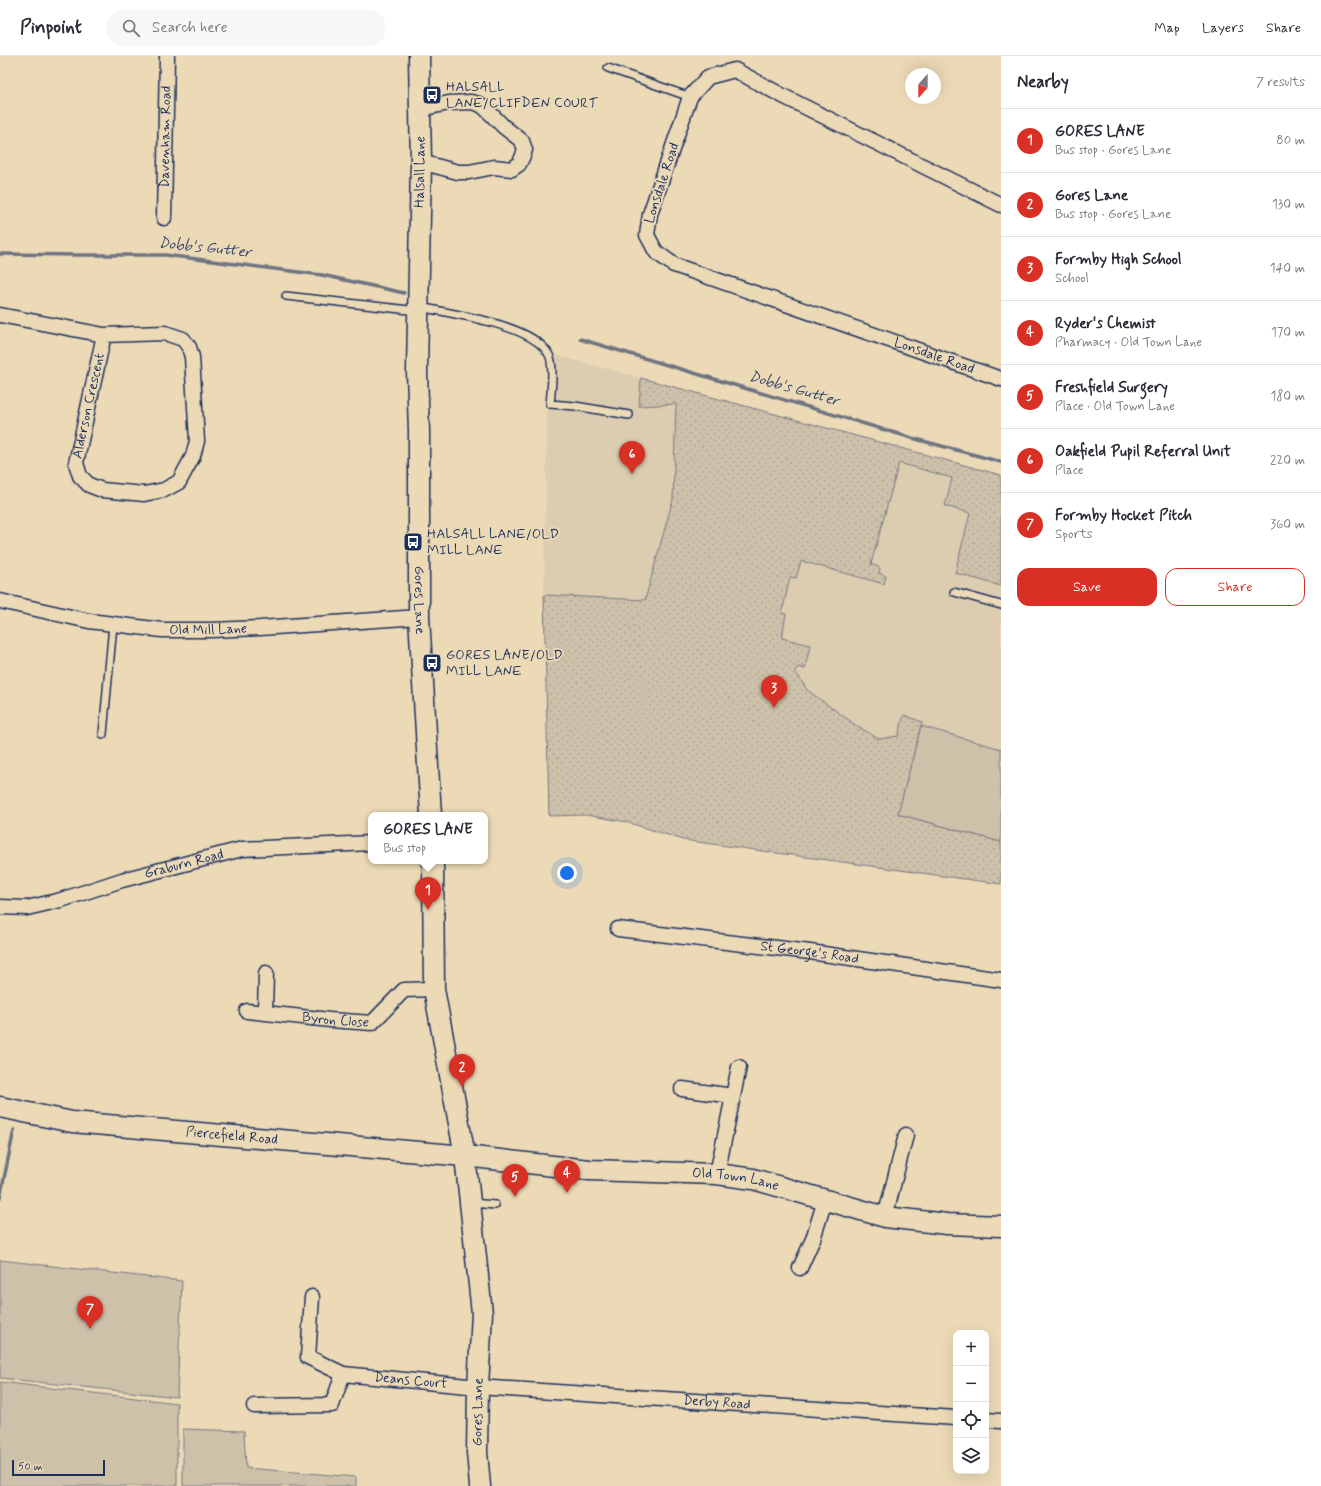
<!DOCTYPE html>
<html lang="en">
<head>
<meta charset="utf-8">
<style>
  :root { --surface:#fff; --page:#f7f7f7; --text:#2b2b33; --muted:#7c7c81; --line:#e1e1e2; --accent:#d93025 }
  body { margin:0; font-family:Mynerve,sans-serif; background:var(--page); color:var(--text) }
  .controls { position:absolute; right:12px; bottom:12px; display:grid; overflow:hidden; border-radius:8px; box-shadow:0 4px 16px #0002 }
  .controls button { width:36px; height:36px; display:grid; place-items:center; padding:0; border:0; border-bottom:1px solid var(--line); background:var(--surface); color:var(--text); font:20px sans-serif }
  .compass { position:absolute; left:905px; top:12px; width:36px; height:36px; border-radius:50%; background:var(--surface); box-shadow:0 4px 16px #0002; rotate:201deg }
  .scale { position:absolute; left:12px; bottom:10px; width:93px; box-sizing:border-box; padding-left:4px; border:2px solid #1b2f5e; border-top:0; font-size:11px; line-height:14px; white-space:nowrap; color:#1b2f5e; -webkit-text-stroke:3px #ecdab7; paint-order:stroke }
  .you { position:absolute; left:567px; top:817px; width:14px; height:14px; margin:-10px; border:3px solid #fff; border-radius:50%; background:#1a73e8; box-shadow:0 0 0 6px #1a73e833 }
  .badge { display:grid; place-items:center; width:26px; height:26px; border-radius:50%; background:var(--accent); color:#fff; font-size:13px; font-weight:700 }
  .pin { position:absolute; translate:-50% -33px; filter:drop-shadow(0 1px 2px #0008) }
  .pin::after { content:''; position:absolute; top:21px; width:14px; height:12px; background:inherit; clip-path:polygon(0 0,100% 0,50% 100%) }
  .popup { position:absolute; left:368px; top:756px; width:120px; height:52px; box-sizing:border-box; display:grid; place-content:center; border-radius:8px; background:var(--surface); filter:drop-shadow(0 1px 3px #0005); font-size:13px; white-space:nowrap; color:var(--muted) }
  .popup b { font-size:15px; color:var(--text) }
  .popup::after { content:''; position:absolute; left:50%; top:100%; margin-left:-8px; border:8px solid transparent; border-top-color:var(--surface) }
  .list { margin:0; padding:0; list-style:none }
  h2 { display:flex; justify-content:space-between; align-items:center; height:52px; margin:0; padding:0 16px; font-size:17px }
  h2 small { font-size:13px; font-weight:400; color:var(--muted) }
  .list li { display:grid; grid-template-columns:26px 1fr auto; gap:12px; align-items:center; box-sizing:border-box; height:64px; padding:0 16px; border-top:1px solid var(--line) }
  .list b { display:block; font-size:15px; white-space:nowrap }
  .list p { margin:0; font-size:13px; white-space:nowrap; color:var(--muted) }
  .list em { font-size:13px; font-style:normal; color:var(--muted) }
  .actions { display:flex; gap:8px; padding:12px 16px }
  .actions a { flex:1; padding:9px 0; border:1px solid var(--accent); border-radius:12px; text-align:center; font-size:14px; color:var(--accent) }
  .actions .main { background:var(--accent); color:#fff }
  .icon { flex:none; width:22px; height:22px; fill:none; stroke:currentColor; stroke-width:2; stroke-linecap:round; stroke-linejoin:round }
  .map { position:relative; flex:none; width:1001px; height:1430px; overflow:hidden }
  header { display:flex; align-items:center; gap:24px; box-sizing:border-box; height:56px; padding:0 20px; background:var(--surface); border-bottom:1px solid var(--line) }
  header strong { font-size:19px }
  nav { display:flex; gap:22px; margin-inline-start:auto; font-size:14px }
  .search { width:280px; height:36px; background:var(--page); display:flex; align-items:center; gap:10px; box-sizing:border-box; padding:0 14px; border-radius:22px; color:var(--muted); font-size:15px }
  main { display:flex }
  aside { flex:1; background:var(--surface) }
  .map>svg:first-child { display:block }
  .built { fill:#dccdb0 }
  .grass { fill:url(#grass-dots); stroke:#747884 }
  .pitch { fill:#cec1aa; stroke:#747884 }
  .lines { fill:none; stroke-linecap:round; stroke-linejoin:round }
  .stream { stroke:#6d7381; stroke-width:3.5 }
  .lane-casing { stroke:#1b2f5e; stroke-width:10 }
  .street-casing { stroke:#1b2f5e; stroke-width:17 }
  .secondary-casing { stroke:#1b2f5e; stroke-width:23 }
  .lane { stroke:#ecdab7; stroke-width:7 }
  .street { stroke:#ecdab7; stroke-width:14 }
  .secondary { stroke:#ecdab7; stroke-width:20 }
  .labels { text-anchor:middle; dominant-baseline:central; stroke-width:3.5; stroke-linejoin:round; paint-order:stroke }
  .poi-label { font-size:14px; fill:#1b2f5e; stroke:#ecdab7; text-anchor:start }
  .street-label { font-size:14px; fill:#1b2f5e; stroke:#ecdab7 }
  .water-label { font-size:15px; font-style:italic; fill:#36466a; stroke:#ecdab7 }
</style>
</head>
<body>
<header>
<strong>Pinpoint</strong>
<div class="search"><svg class="icon" aria-label="search" viewBox="0 0 24 24"><circle cx="10" cy="10" r="6"/><path d="M15 15l6 6"/></svg>Search here</div>
<nav><a>Map</a><a>Layers</a><a>Share</a></nav>
</header>
<main>
<div class="map">
<svg width="1001" height="1430" viewBox="0 0 1001 1430">
  <defs>
    <pattern id="grass-dots" width="8" height="8" patternUnits="userSpaceOnUse"><rect width="8" height="8" fill="#cec1aa"/><path d="M2 2h.1M6 6h.1" fill="none" stroke="#b0a695" stroke-width="1.8" stroke-linecap="round"/></pattern>
  </defs>
  <rect width="100%" height="100%" fill="#ecdab7"/>
  <filter id="ink" filterUnits="userSpaceOnUse"><feTurbulence type="fractalNoise" baseFrequency=".025" numOctaves="2"/><feDisplacementMap in="SourceGraphic" scale="8" xChannelSelector="R" yChannelSelector="G"/><feConvolveMatrix kernelMatrix="1 2 1 2 8 2 1 2 1" color-interpolation-filters="sRGB"/></filter>
  <g filter="url(#ink)">
    <polygon class="built" points="548,297 1001,419 1001,828 683,784 627,766 586,759 549,760 544,539"/>
    <polygon class="grass" points="641,322 1001,419 1001,530 955,517 970,457 945,450 952,422 899,407 871,508 880,512 879,517 886,520 884,528 801,505 796,522 790,521 782,557 786,558 782,582 810,589 805,613 798,611 795,615 807,634 857,670 879,683 898,680 904,659 922,666 898,758 1001,786 1001,828 683,784 627,766 586,759 549,760 544,539 645,544 673,443 676,348 639,350"/>
    <g class="pitch">
      <polygon points="921,670 1001,693 1001,786 898,758"/>
      <polygon points="0,1204 182,1225 177,1341 0,1322"/>
      <polygon points="0,1326 177,1347 177,1430 0,1430"/>
      <polygon points="183,1373 244,1375 246,1412 356,1421 356,1430 183,1430"/>
    </g>
    <g class="lines">
      <g class="stream">
        <polyline points="0,198 78,199 165,199 322,219 404,237"/>
        <polyline points="580,283 912,382 1001,406"/>
        <polyline points="0,1142 14,1074"/>
      </g>
      <defs>
        <g id="lane">
          <polyline points="608,12 690,41"/>
          <polyline points="286,240 418,255"/>
          <path d="M420,251C452,258 530,268 548,297C555,307 551,336 550,348L575,350L629,359"/>
          <polyline points="954,536 1001,549"/>
          <polyline points="103,678 113,569"/>
          <polyline points="472,1147 495,1149"/>
        </g>
        <g id="street">
          <polyline points="420,53 449,47 471,46 479,48 484,51 504,71 522,85 525,94 522,102 519,108 512,113 494,111 469,116 458,116 421,106"/>
          <path id="s1" d="M1001,149L781,39L735,14L708,21L690,41L650,158L647,179L656,196L674,209L1001,323"/>
          <path id="s2" d="M164,162L167,0"/>
          <path id="s3" d="M0,259L104,279L165,277L183,283L189,291L192,301L197,385L193,400L179,426L164,434L144,438L102,434L89,429L80,420L76,407L104,279"/>
          <path id="s4" d="M0,545L89,565L162,574H211L260,572L419,561"/>
          <path id="s5" d="M0,851L27,852L61,844L122,824L242,793L371,787"/>
          <path id="s6" d="M618,873L810,896L1001,924"/>
          <path id="s7" d="M247,955L330,964L372,967L404,934L434,933"/>
          <polyline points="265,956 266,917"/>
          <polyline points="682,1033 733,1040"/>
          <polyline points="717,1118 739,1011"/>
          <polyline points="885,1161 906,1079"/>
          <polyline points="800,1212 813,1183 825,1144"/>
          <path id="s8" d="M312,1241L308,1301L343,1318L478,1331L956,1362"/>
          <polyline points="254,1350 332,1349 343,1318"/>
          <polyline points="986,1364 1001,1365"/>
        </g>
        <g id="secondary">
          <path id="s9" d="M419,0L421,106L417,316L419,375V561L431,759"/>
          <polyline points="433,805 434,933 465,1100 482,1257 478,1331 477,1396 480,1430"/>
          <path id="s10" d="M0,1051L72,1066L465,1100L589,1114L717,1118L753,1123L885,1161L947,1168L1001,1170"/>
        </g>
      </defs>
      <use href="#lane" class="lane-casing"/>
      <use href="#street" class="street-casing"/>
      <use href="#secondary" class="secondary-casing"/>
      <use href="#lane" class="lane"/>
      <use href="#street" class="street"/>
      <use href="#secondary" class="secondary"/>
    </g>
  </g>
  <defs>
    <symbol id="bus-square" viewBox="-11 -11 22 22"><rect x="-9" y="-9" width="18" height="18" rx="4" fill="#1b2f5e" stroke="#ecdab7"/><path d="M-5-6H5V4H4V6H2V4H-2V6H-4V4H-5ZM-3.5-4V0h7V-4ZM-3.5 1.2v1.5H-2V1.2ZM2 1.2v1.5H3.5V1.2Z" fill="#fff"/></symbol>
  </defs>
  <g fill-rule="evenodd">
    <use href="#bus-square" x="421" y="28" width="22" height="22"/>
    <use href="#bus-square" x="402" y="475" width="22" height="22"/>
    <use href="#bus-square" x="421" y="596" width="22" height="22"/>
  </g>
  <g class="labels">
    <g class="poi-label">
      <text x="446" y="31">HALSALL<tspan x="446" dy="16">LANE/CLIFDEN COURT</tspan></text>
      <text x="427" y="478">HALSALL LANE/OLD<tspan x="427" dy="16">MILL LANE</tspan></text>
      <text x="446" y="599">GORES LANE/OLD<tspan x="446" dy="16">MILL LANE</tspan></text>
    </g>
    <g class="street-label">
      <text stroke="none"><textPath href="#s2" startOffset="81">Davenham Road</textPath></text>
      <text transform="translate(420 116) rotate(-89)">Halsall Lane</text>
      <text transform="translate(662 127) rotate(-72)">Lonsdale Road</text>
      <text stroke="none"><textPath href="#s1" startOffset="815">Lonsdale Road</textPath></text>
      <text stroke="none"><textPath href="#s3" startOffset="514">Alderson Crescent</textPath></text>
      <text stroke="none"><textPath href="#s9" startOffset="544">Gores Lane</textPath></text>
      <text stroke="none"><textPath href="#s4" startOffset="211">Old Mill Lane</textPath></text>
      <text stroke="none"><textPath href="#s5" startOffset="190">Graburn Road</textPath></text>
      <text stroke="none"><textPath href="#s6" startOffset="193">St George's Road</textPath></text>
      <text stroke="none"><textPath href="#s7" startOffset="89">Byron Close</textPath></text>
      <text stroke="none"><textPath href="#s10" startOffset="234">Piercefield Road</textPath></text>
      <text stroke="none"><textPath href="#s10" startOffset="740">Old Town Lane</textPath></text>
      <text stroke="none"><textPath href="#s8" startOffset="167">Deans Court</textPath></text>
      <text stroke="none"><textPath href="#s8" startOffset="474">Derby Road</textPath></text>
      <text transform="translate(478 1356) rotate(-89)">Gores Lane</text>
    </g>
    <g class="water-label">
      <text transform="translate(205 192) rotate(6)">Dobb's Gutter</text>
      <text transform="translate(794 333) rotate(16)">Dobb's Gutter</text>
    </g>
  </g>
</svg>
<div class="controls">
<button>+</button>
<button>−</button>
<button><svg class="icon" aria-label="locate" viewBox="0 0 24 24"><circle cx="12" cy="12" r="6"/><path d="M12 2v4M12 18v4M2 12h4M18 12h4"/></svg></button>
<button><svg class="icon" aria-label="layers" viewBox="0 0 24 24"><path d="M12 4l9 5-9 5-9-5zM3 14l9 5 9-5"/></svg></button>
</div>
<svg class="compass" viewBox="-18 -18 36 36"><path d="M0-13l5 13h-10z" fill="#e53935"/><path d="M0 13l5-13h-10z" fill="#7c7c81"/></svg>
<div class="scale">50 m</div>
<div class="you"></div>
<div class="pin badge" style="left:428px;top:854px">1</div>
<div class="popup"><b>GORES LANE</b>Bus stop</div>
<div class="pin badge" style="left:462px;top:1031px">2</div>
<div class="pin badge" style="left:774px;top:652px">3</div>
<div class="pin badge" style="left:567px;top:1137px">4</div>
<div class="pin badge" style="left:515px;top:1141px">5</div>
<div class="pin badge" style="left:632px;top:418px">6</div>
<div class="pin badge" style="left:90px;top:1273px">7</div>
</div>
<aside>
<h2>Nearby<small>7 results</small></h2>
<ul class="list">
<li><span class="badge">1</span><div><b>GORES LANE</b><p>Bus stop · Gores Lane</p></div><em>80 m</em></li>
<li><span class="badge">2</span><div><b>Gores Lane</b><p>Bus stop · Gores Lane</p></div><em>130 m</em></li>
<li><span class="badge">3</span><div><b>Formby High School</b><p>School</p></div><em>140 m</em></li>
<li><span class="badge">4</span><div><b>Ryder's Chemist</b><p>Pharmacy · Old Town Lane</p></div><em>170 m</em></li>
<li><span class="badge">5</span><div><b>Freshfield Surgery</b><p>Place · Old Town Lane</p></div><em>180 m</em></li>
<li><span class="badge">6</span><div><b>Oakfield Pupil Referral Unit</b><p>Place</p></div><em>220 m</em></li>
<li><span class="badge">7</span><div><b>Formby Hocket Pitch</b><p>Sports</p></div><em>360 m</em></li>
</ul>
<div class="actions"><a class="main">Save</a><a>Share</a></div>
</aside>
</main>
</body>
</html>
